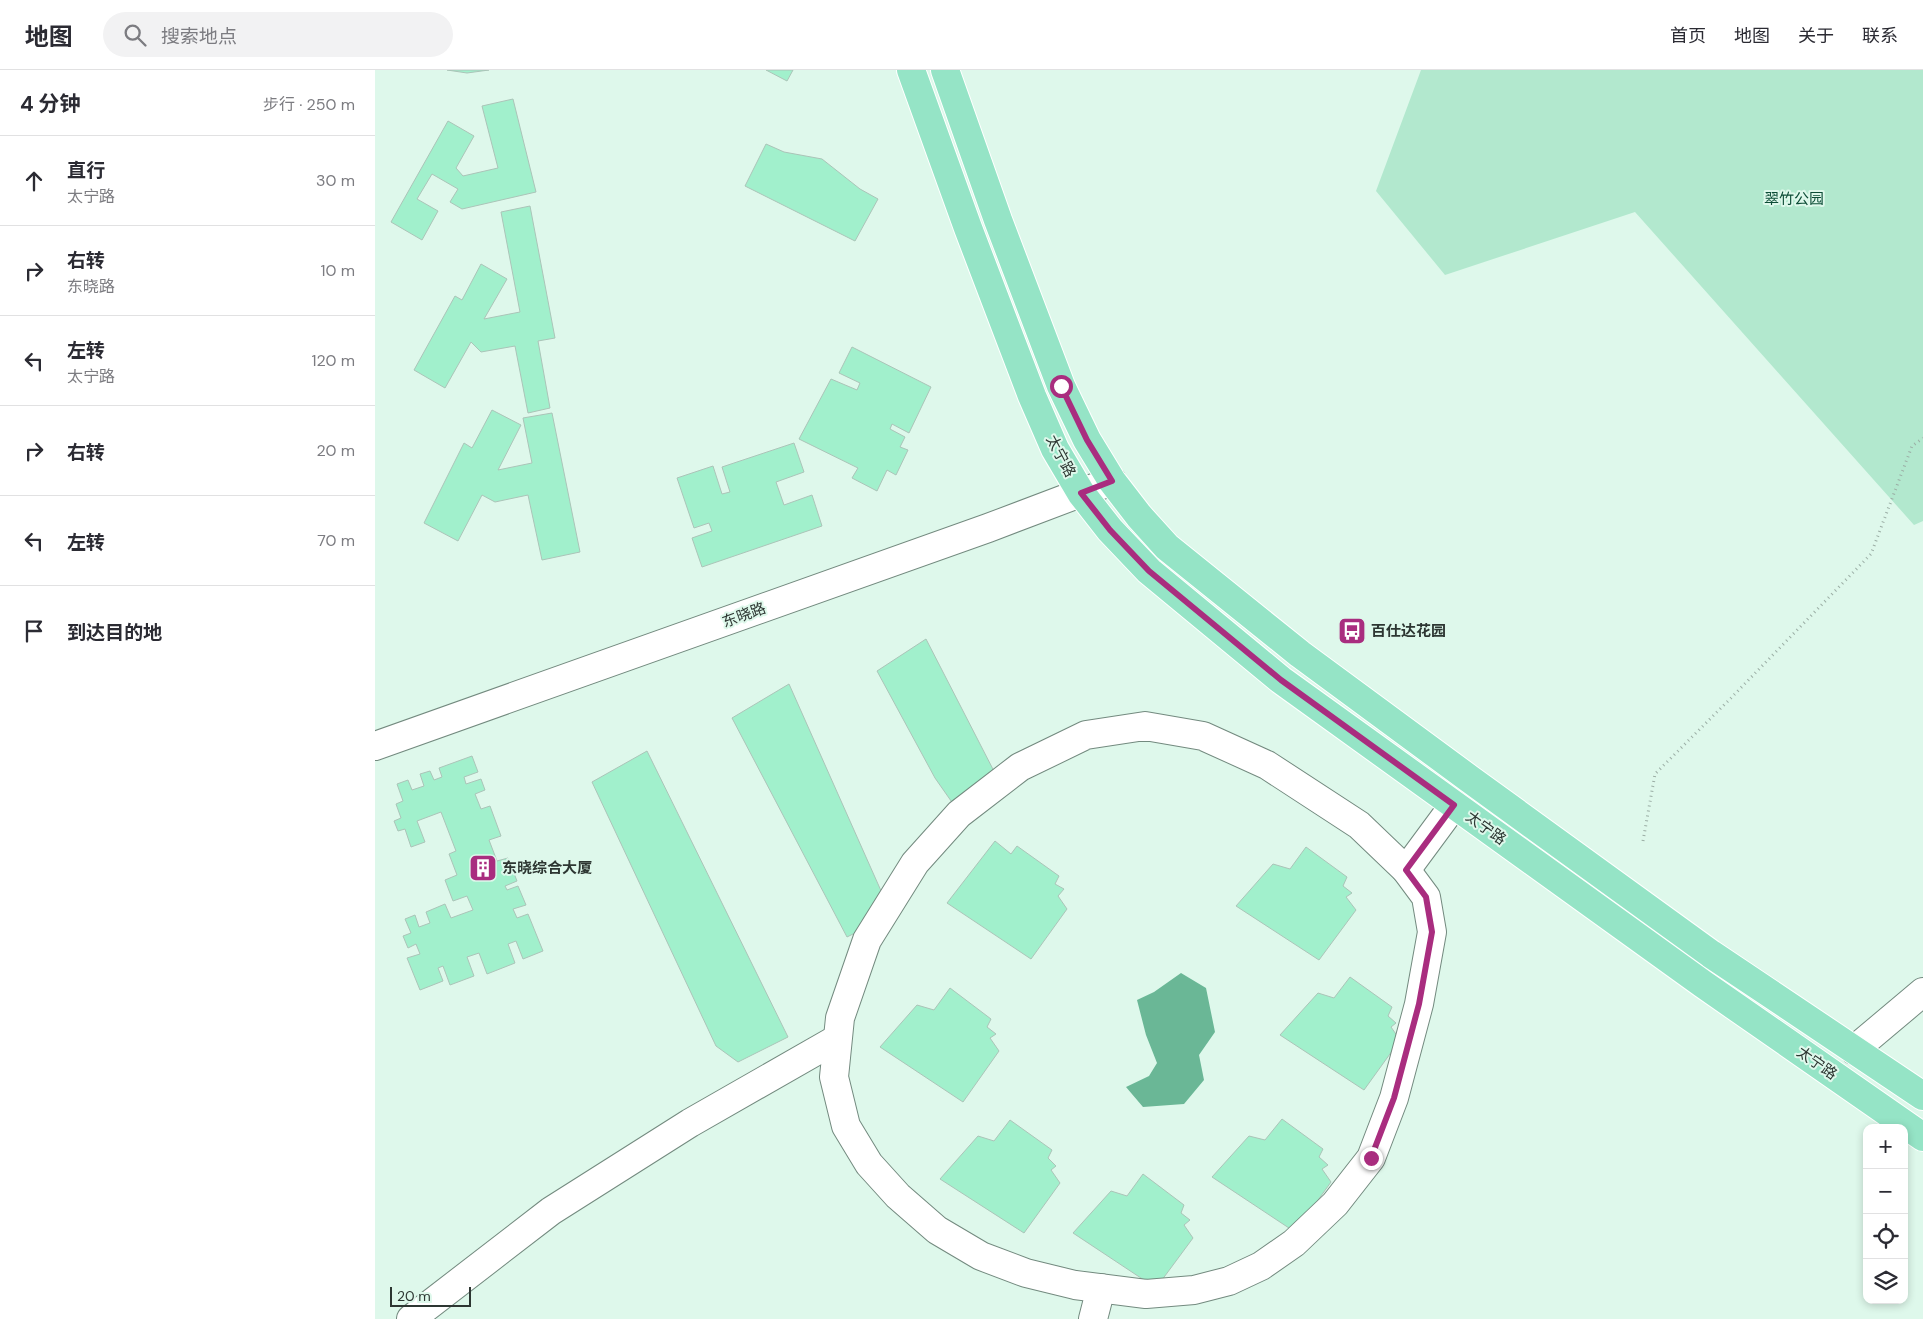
<!DOCTYPE html>
<html lang="zh">
<head>
<meta charset="utf-8">
<style>
  :root { --surface:#fff; --page:#f2f2f3; --text:#2b2b33; --muted:#7c7c81; --line:#e1e1e2 }
  body { margin:0; font-family:"DM Sans","Noto Sans SC",sans-serif; background:var(--page); color:var(--text) }
  .controls { position:absolute; right:15px; bottom:15px; display:grid; overflow:hidden; border-radius:10px; box-shadow:0 2px 8px #0003 }
  .controls button { width:45px; height:45px; display:grid; place-items:center; padding:0; border:0; border-bottom:1px solid var(--line); background:var(--surface); color:var(--text); font:25px sans-serif }
  .scale { position:absolute; left:15px; bottom:12px; width:81px; box-sizing:border-box; padding-left:5px; border:2px solid #2d3632; border-top:0; font-size:14px; line-height:18px; white-space:nowrap; color:#2d3632; -webkit-text-stroke:4px #def8eb; paint-order:stroke }
  .stop { position:absolute; width:15px; height:15px; margin:-11px; border:4px solid #a92d7f; border-radius:50%; background:#fff }
  .stop.end { background:#a92d7f; border-color:#fff; box-shadow:0 1px 5px #0008 }
  .list { margin:0; padding:0; list-style:none }
  h2 { display:flex; justify-content:space-between; align-items:center; height:65px; margin:0; padding:0 20px; font-size:21px }
  h2 small { font-size:16px; font-weight:400; color:var(--muted) }
  .list li { display:grid; grid-template-columns:32px 1fr auto; gap:15px; align-items:center; box-sizing:border-box; height:90px; padding:0 20px; border-top:1px solid var(--line) }
  .list b { display:block; font-size:19px; white-space:nowrap }
  .list p { margin:0; font-size:16px; white-space:nowrap; color:var(--muted) }
  .list em { font-size:16px; font-style:normal; color:var(--muted) }
  .icon { flex:none; width:28px; height:28px; fill:none; stroke:currentColor; stroke-width:2; stroke-linecap:round; stroke-linejoin:round }
  .map { position:relative; flex:none; width:1548px; height:1249px; overflow:hidden }
  header { display:flex; align-items:center; gap:30px; box-sizing:border-box; height:70px; padding:0 25px; background:var(--surface); border-bottom:1px solid var(--line) }
  header strong { font-size:24px }
  nav { display:flex; gap:28px; margin-inline-start:auto; font-size:18px }
  .search { width:350px; height:45px; background:var(--page); display:flex; align-items:center; gap:12px; box-sizing:border-box; padding:0 18px; border-radius:28px; color:var(--muted); font-size:19px }
  main { display:flex }
  aside { flex:1; background:var(--surface) }
  .map>svg:first-child { display:block }
  .green { fill:#b2e8ce }
  .water { fill:#6ab796 }
  .building { fill:#a1f0cc; stroke:#abc4b8 }
  .lines { fill:none; stroke-linecap:round; stroke-linejoin:round }
  .minor-casing { stroke:#738a7f; stroke-width:30 }
  .major-casing { stroke:#fff; stroke-width:30 }
  .path { stroke:#9baea5; stroke-width:3; stroke-dasharray:1 4; stroke-linecap:butt }
  .minor { stroke:#fff; stroke-width:28 }
  .major { stroke:#95e4c6; stroke-width:28 }
  .route { stroke:#a92d7f; stroke-width:6 }
  .labels { text-anchor:middle; dominant-baseline:central; stroke-width:4; stroke-linejoin:round; paint-order:stroke }
  .park-label { font-size:15px; fill:#0d4d37; stroke:#def8eb }
  .street-label { font-size:15px; fill:#2d3632; stroke:#def8eb }
  .poi-label { font-size:15px; font-weight:bold; fill:#2d3632; stroke:#def8eb; text-anchor:start }
</style>
</head>
<body>
<header>
<strong>地图</strong>
<div class="search"><svg class="icon" aria-label="search" viewBox="0 0 24 24"><circle cx="10" cy="10" r="6"/><path d="M15 15l6 6"/></svg>搜索地点</div>
<nav><a>首页</a><a>地图</a><a>关于</a><a>联系</a></nav>
</header>
<main>
<aside>
<h2>4 分钟<small>步行 · 250 m</small></h2>
<ul class="list">
<li><svg class="icon" aria-label="ahead" viewBox="0 0 24 24"><path d="M12 20V5M6 11l6-6 6 6"/></svg><div><b>直行</b><p>太宁路</p></div><em>30 m</em></li>
<li><svg class="icon" aria-label="right" viewBox="0 0 24 24"><path d="M7 20v-9h11M14 6l5 5-5 5"/></svg><div><b>右转</b><p>东晓路</p></div><em>10 m</em></li>
<li><svg class="icon" aria-label="left" viewBox="0 0 24 24"><path d="M17 20v-9H6M10 6l-5 5 5 5"/></svg><div><b>左转</b><p>太宁路</p></div><em>120 m</em></li>
<li><svg class="icon" aria-label="right" viewBox="0 0 24 24"><path d="M7 20v-9h11M14 6l5 5-5 5"/></svg><div><b>右转</b></div><em>20 m</em></li>
<li><svg class="icon" aria-label="left" viewBox="0 0 24 24"><path d="M17 20v-9H6M10 6l-5 5 5 5"/></svg><div><b>左转</b></div><em>70 m</em></li>
<li><svg class="icon" aria-label="arrive" viewBox="0 0 24 24"><path d="M6 21V4h12l-3 4 3 4H6"/></svg><div><b>到达目的地</b></div></li>
</ul>
</aside>
<div class="map">
<svg width="1548" height="1249" viewBox="0 0 1548 1249">
  <rect width="100%" height="100%" fill="#def8eb"/>
  <polygon class="green" points="1046,0 1548,0 1548,451 1539,455 1260,142 1070,205 1001,121"/>
  <polygon class="water" points="806,903 831,918 840,962 824,985 829,1010 809,1034 768,1037 751,1017 774,1006 782,993 771,965 762,930 779,922"/>
  <g class="building">
    <polygon points="72,0 114,0 92,3"/>
    <polygon points="391,0 418,0 412,11"/>
    <polygon points="138,29 161,122 87,139 75,132 83,119 57,104 42,129 63,141 47,170 16,152 73,51 99,66 81,98 88,106 123,98 107,36"/>
    <polygon points="391,74 409,82 447,89 485,119 503,129 480,171 370,116"/>
    <polygon points="155,136 180,268 163,271 175,338 153,343 140,276 106,282 96,272 70,318 39,300 80,226 87,230 106,194 132,209 109,249 145,242 126,142"/>
    <polygon points="477,277 556,317 534,363 517,354 515,359 530,367 525,377 533,380 521,405 512,400 502,421 477,408 483,398 424,369 456,309 482,320 485,313 464,303"/>
    <polygon points="117,340 146,355 123,400 157,393 148,348 177,343 205,482 167,490 153,425 120,432 107,425 83,471 49,453 89,373 97,378"/>
    <polygon points="419,373 429,402 401,412 409,435 437,425 447,456 327,497 317,468 337,461 334,453 319,458 302,408 338,396 347,424 355,422 347,397"/>
    <polygon points="551,569 623,709 581,738 560,708 502,601"/>
    <polygon points="414,614 511,832 490,858 472,867 357,648"/>
    <polygon points="272,681 413,967 363,992 341,976 217,712"/>
    <polygon points="97,686 103,702 89,707 91,714 106,709 110,720 100,724 106,739 115,736 126,766 114,770 122,791 133,788 142,811 130,816 132,820 143,816 151,835 138,839 142,848 153,844 168,881 148,889 141,871 133,874 140,893 112,904 104,883 92,887 99,906 75,915 68,896 63,898 68,911 45,920 32,888 45,884 41,874 33,878 28,866 36,863 30,849 40,845 44,857 55,853 51,842 70,834 76,848 98,840 92,826 78,831 70,810 82,805 74,784 81,781 66,742 42,751 50,772 36,777 30,759 23,761 19,751 26,748 21,734 28,731 22,714 33,710 37,720 49,716 45,704 55,701 59,710 67,707 64,698"/>
    <polygon points="620,771 636,784 642,776 684,806 680,814 689,819 683,826 692,839 656,889 572,833"/>
    <polygon points="931,777 972,807 968,816 977,823 971,827 981,840 944,890 861,836 898,794 915,799"/>
    <polygon points="975,907 1017,937 1013,946 1021,953 1016,957 1025,970 989,1020 905,965 943,923 959,928"/>
    <polygon points="575,918 616,949 612,957 621,964 615,968 624,981 588,1032 505,977 542,935 559,940"/>
    <polygon points="907,1049 948,1079 944,1087 953,1095 947,1099 956,1112 920,1162 837,1107 874,1066 890,1070"/>
    <polygon points="635,1050 677,1080 673,1088 681,1096 676,1100 685,1113 649,1163 565,1109 603,1066 619,1071"/>
    <polygon points="768,1104 809,1135 806,1143 815,1150 809,1155 818,1168 781,1218 698,1163 736,1121 752,1126"/>
  </g>
  <g class="lines">
    <defs>
      <g id="minor">
        <polygon points="770,656 828,666 892,695 984,755 1031,800 1051,827 1057,862 1044,934 1019,1028 996,1088 960,1134 919,1173 886,1196 854,1211 819,1220 771,1224 700,1215 651,1203 606,1186 562,1160 523,1126 494,1094 471,1056 459,1007 465,948 492,870 540,793 584,744 645,697 711,665"/>
        <polyline points="0,676 613,458 737,411"/>
        <polyline points="1031,800 1079,735"/>
        <polyline points="1479,980 1548,922"/>
        <polyline points="36,1249 176,1141 315,1053 462,969"/>
        <polyline points="718,1249 726,1218"/>
      </g>
      <g id="major">
        <polyline points="536,0 593,158 657,326 680,379 706,423 735,460 774,501 906,610 1328,914 1548,1067"/>
        <polyline points="570,0 623,150 686,316 712,370 737,411 764,446 792,477 925,584 1096,710 1336,884 1548,1026"/>
      </g>
    </defs>
    <use href="#minor" class="minor-casing"/>
    <use href="#major" class="major-casing"/>
    <polyline class="path" points="1268,771 1280,704 1356,628 1496,484 1537,376 1548,368"/>
    <use href="#minor" class="minor"/>
    <use href="#major" class="major"/>
  </g>
  <g class="lines">
    <polyline class="route" points="686,316 712,370 737,411 706,423 735,460 774,501 906,610 1079,735 1031,800 1051,827 1057,862 1044,934 1019,1028 996,1088"/>
  </g>
  <defs>
    <symbol id="bus-square" viewBox="-11 -11 22 22"><rect x="-9" y="-9" width="18" height="18" rx="4" fill="#a92d7f" stroke="#def8eb"/><path d="M-5-6H5V4H4V6H2V4H-2V6H-4V4H-5ZM-3.5-4V0h7V-4ZM-3.5 1.2v1.5H-2V1.2ZM2 1.2v1.5H3.5V1.2Z" fill="#fff"/></symbol>
    <symbol id="building-square" viewBox="-11 -11 22 22"><rect x="-9" y="-9" width="18" height="18" rx="4" fill="#a92d7f" stroke="#def8eb"/><path d="M-4-6H4V6H1V3H-1V6H-4ZM-2.5-4.3h1.7v1.8h-1.7ZM.8-4.3h1.7v1.8H.8ZM-2.5-1h1.7V.8h-1.7ZM.8-1h1.7V.8H.8Z" fill="#fff"/></symbol>
  </defs>
  <g fill-rule="evenodd">
    <use href="#bus-square" x="961" y="545" width="32" height="32"/>
    <use href="#building-square" x="92" y="782" width="32" height="32"/>
  </g>
  <g class="labels">
    <g class="park-label">
      <text x="1419" y="129">翠竹公园</text>
    </g>
    <g class="street-label">
      <text transform="translate(686 386) rotate(62)">太宁路</text>
      <text transform="translate(369 545) rotate(-20)">东晓路</text>
      <text transform="translate(1111 758) rotate(36)">太宁路</text>
      <text transform="translate(1442 993) rotate(35)">太宁路</text>
    </g>
    <g class="poi-label">
      <text x="996" y="561">百仕达花园</text>
      <text x="127" y="798">东晓综合大厦</text>
    </g>
  </g>
</svg>
<div class="controls">
<button>+</button>
<button>−</button>
<button><svg class="icon" aria-label="locate" viewBox="0 0 24 24"><circle cx="12" cy="12" r="6"/><path d="M12 2v4M12 18v4M2 12h4M18 12h4"/></svg></button>
<button><svg class="icon" aria-label="layers" viewBox="0 0 24 24"><path d="M12 4l9 5-9 5-9-5zM3 14l9 5 9-5"/></svg></button>
</div>
<div class="scale">20 m</div>
<div class="stop" style="left:686px;top:316px"></div>
<div class="stop end" style="left:996px;top:1088px"></div>
</div>
</main>
</body>
</html>
